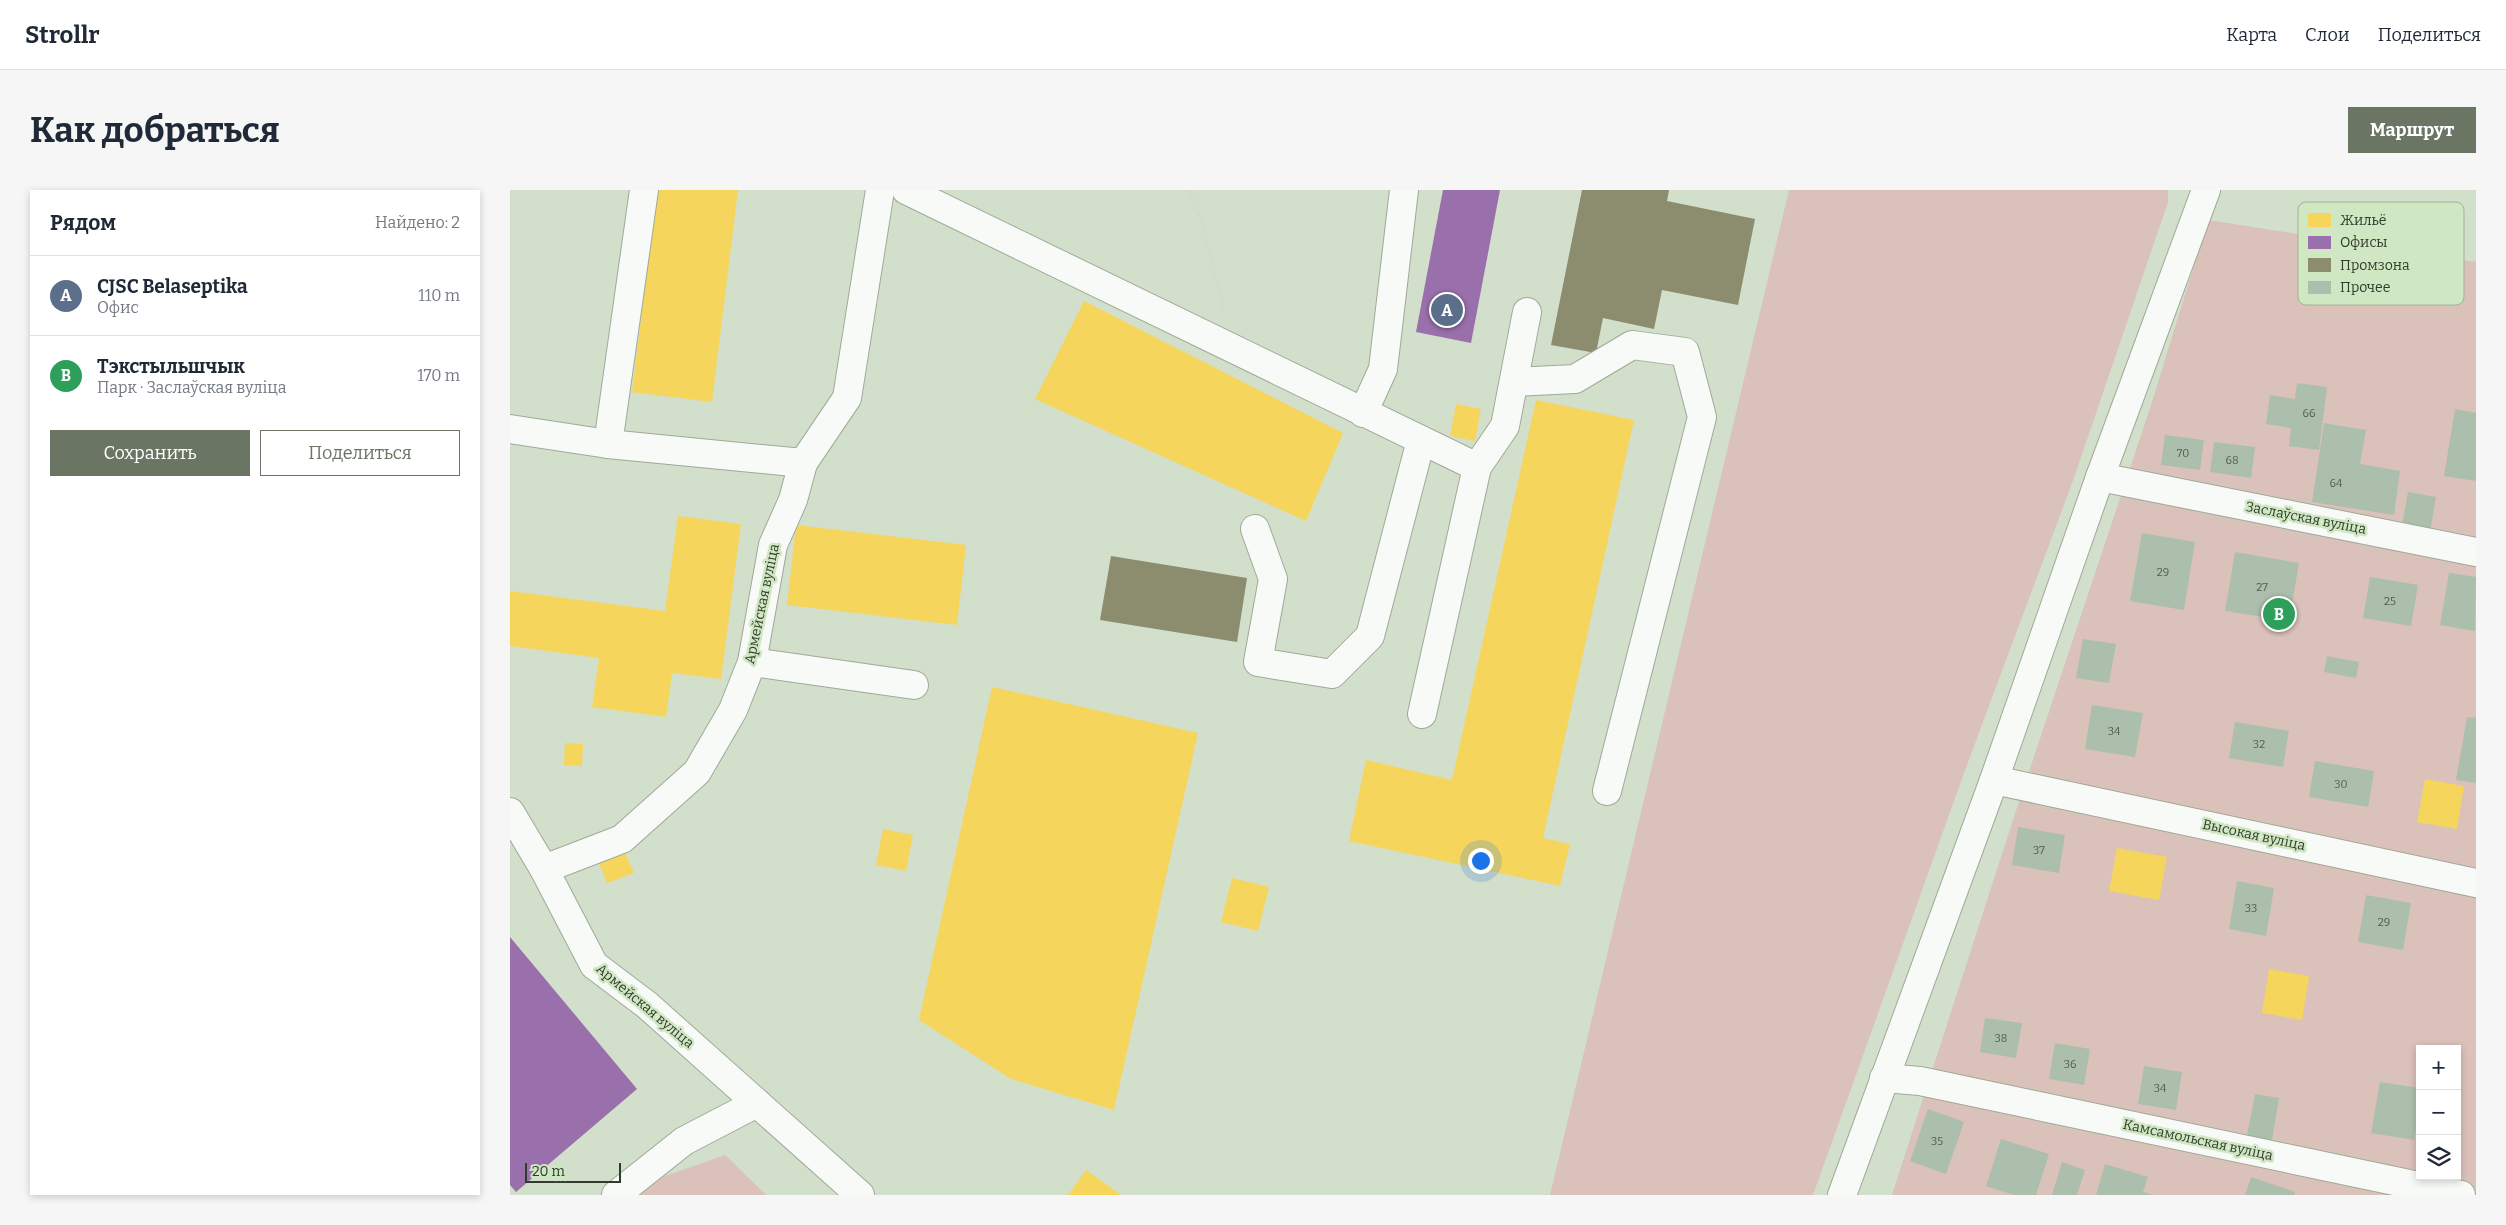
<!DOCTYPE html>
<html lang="ru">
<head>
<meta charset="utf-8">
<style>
  :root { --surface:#fff; --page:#f6f6f7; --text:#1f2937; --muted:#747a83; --line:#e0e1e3; --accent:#6a7564 }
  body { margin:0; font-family:Bitter,serif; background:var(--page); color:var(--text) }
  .controls { position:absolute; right:15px; bottom:15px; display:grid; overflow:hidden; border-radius:0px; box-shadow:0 2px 8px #0003 }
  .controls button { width:45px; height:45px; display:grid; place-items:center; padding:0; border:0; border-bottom:1px solid var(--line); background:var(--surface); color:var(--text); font:25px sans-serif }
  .scale { position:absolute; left:15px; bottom:12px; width:96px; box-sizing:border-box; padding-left:5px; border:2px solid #323c2d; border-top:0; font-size:14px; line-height:18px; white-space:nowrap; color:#323c2d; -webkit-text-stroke:4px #cfe7c2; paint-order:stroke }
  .you { position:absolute; left:970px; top:670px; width:18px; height:18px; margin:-12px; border:4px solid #fff; border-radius:50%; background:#1a73e8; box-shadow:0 0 0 8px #1a73e833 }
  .badge { display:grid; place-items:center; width:32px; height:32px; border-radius:50%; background:var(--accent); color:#fff; font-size:16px; font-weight:700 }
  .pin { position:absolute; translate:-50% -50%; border:2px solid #fff; box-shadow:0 1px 5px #0006 }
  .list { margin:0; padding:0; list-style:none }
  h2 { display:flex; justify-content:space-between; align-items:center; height:65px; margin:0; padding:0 20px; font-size:21px }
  h2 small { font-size:16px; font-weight:400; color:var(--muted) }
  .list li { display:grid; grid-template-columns:32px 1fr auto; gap:15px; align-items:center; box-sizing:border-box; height:80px; padding:0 20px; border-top:1px solid var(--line) }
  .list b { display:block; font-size:19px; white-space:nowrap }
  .list p { margin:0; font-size:16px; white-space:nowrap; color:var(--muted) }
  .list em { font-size:16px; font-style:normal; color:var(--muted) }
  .actions { display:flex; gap:10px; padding:15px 20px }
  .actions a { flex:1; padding:11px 0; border:1px solid var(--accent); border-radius:0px; text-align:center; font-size:18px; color:var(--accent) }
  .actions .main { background:var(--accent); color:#fff }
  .icon { flex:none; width:28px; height:28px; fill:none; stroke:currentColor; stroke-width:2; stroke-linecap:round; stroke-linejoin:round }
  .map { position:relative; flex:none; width:1966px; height:1005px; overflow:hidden; border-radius:0px }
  header { display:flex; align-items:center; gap:30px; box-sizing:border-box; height:70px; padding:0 25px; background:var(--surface); border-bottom:1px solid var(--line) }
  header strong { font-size:24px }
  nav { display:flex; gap:28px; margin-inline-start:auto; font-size:18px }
  .intro { display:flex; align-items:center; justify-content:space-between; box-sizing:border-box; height:120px; padding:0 30px }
  h1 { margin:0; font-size:35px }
  .button { padding:12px 22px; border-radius:0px; background:var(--accent); color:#fff; font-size:18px; font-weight:700 }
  main { display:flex; gap:30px; padding:0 30px }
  aside { flex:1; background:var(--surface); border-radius:0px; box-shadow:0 2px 8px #0003 }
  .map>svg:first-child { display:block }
  .green { fill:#dac1ba; fill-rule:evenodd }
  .homes { fill:#f6d55c }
  .offices { fill:#9970ab }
  .industry { fill:#8c8c6e }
  .building { fill:#acbfad }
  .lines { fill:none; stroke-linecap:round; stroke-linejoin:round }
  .minor-casing { stroke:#9fa999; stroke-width:30 }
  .path { stroke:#d4d8d2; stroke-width:3; stroke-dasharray:4 4; stroke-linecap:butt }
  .minor { stroke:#f8faf7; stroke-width:28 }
  .labels { text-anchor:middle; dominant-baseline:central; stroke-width:5; stroke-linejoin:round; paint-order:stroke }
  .number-label { font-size:11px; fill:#505d4d }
  .street-label { font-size:14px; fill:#323c2d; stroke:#cfe7c2 }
  .key { fill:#cfe7c2; stroke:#a0b495; stroke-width:1 }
  .key-label { font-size:14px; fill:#323c2d }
</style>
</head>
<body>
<header>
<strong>Strollr</strong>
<nav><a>Карта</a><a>Слои</a><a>Поделиться</a></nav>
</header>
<div class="intro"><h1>Как добраться</h1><a class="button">Маршрут</a></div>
<main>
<aside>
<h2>Рядом<small>Найдено: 2</small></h2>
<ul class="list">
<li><span class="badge" style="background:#5c6f8a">A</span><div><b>CJSC Belaseptika</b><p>Офис</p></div><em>110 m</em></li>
<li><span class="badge" style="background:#2e9e5b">B</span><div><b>Тэкстыльшчык</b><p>Парк · Заслаўская вуліца</p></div><em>170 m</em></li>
</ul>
<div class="actions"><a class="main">Сохранить</a><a>Поделиться</a></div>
</aside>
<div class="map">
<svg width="1966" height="1005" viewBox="0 0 1966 1005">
  <rect width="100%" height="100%" fill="#d2dfca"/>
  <g class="green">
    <polygon points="1279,0 1658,0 1658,12 1565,285 1454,583 1303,1005 1040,1005"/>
    <path d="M1698,30L1966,72V1005H1382L1501,636L1642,212ZM1910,859H1947V986H1910Z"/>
    <polygon points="215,965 256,1005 101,1005"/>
  </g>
  <g class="homes">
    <polygon points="147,0 228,0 202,212 122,202"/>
    <polygon points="574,111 833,243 796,331 525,209"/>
    <polygon points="1026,210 1124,230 1033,648 1060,654 1050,696 839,651 856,570 942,590"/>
    <polygon points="946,214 971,219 965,251 940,246"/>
    <polygon points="168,326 231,334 211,489 162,483 156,527 82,517 89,468 0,456 0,401 155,421"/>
    <polygon points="286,335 456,355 447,435 277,415"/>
    <polygon points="482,497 688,543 604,920 501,889 409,830"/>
    <polygon points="55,553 73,554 72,576 54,575"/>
    <polygon points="1915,589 1954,596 1947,639 1907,632"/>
    <polygon points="373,639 403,645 396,681 366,675"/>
    <polygon points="113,658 124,683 97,693 87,668"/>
    <polygon points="1607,658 1657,667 1649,710 1599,701"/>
    <polygon points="722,688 759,697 748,741 711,732"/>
    <polygon points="1759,779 1799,786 1792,830 1752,823"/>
    <polygon points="576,980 611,1005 558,1005"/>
  </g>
  <g class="offices">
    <polygon points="933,0 990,0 961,153 906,142"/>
    <polygon points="0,747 127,899 6,1002 0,995"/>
  </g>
  <g class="industry">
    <polygon points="1072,0 1159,0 1157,11 1245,29 1228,115 1152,100 1144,139 1093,128 1086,163 1041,155"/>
    <polygon points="601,366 737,388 727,452 590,430"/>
  </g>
  <g class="building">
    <polygon points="1787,193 1817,197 1809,260 1779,256 1781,238 1756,234 1760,205 1785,209"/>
    <polygon points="1945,219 1966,223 1966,291 1934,286"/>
    <polygon points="1814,233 1856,240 1850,274 1890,281 1884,325 1802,312"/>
    <polygon points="1655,245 1694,250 1690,280 1651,275"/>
    <polygon points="1704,252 1745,257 1741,288 1700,282"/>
    <polygon points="1898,302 1926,307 1920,342 1892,336"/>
    <polygon points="1632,343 1685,352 1674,420 1620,411"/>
    <polygon points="1725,362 1789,373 1779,431 1715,421"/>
    <polygon points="1939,383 1966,387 1965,441 1930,435"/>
    <polygon points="1860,387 1908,395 1901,436 1853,428"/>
    <polygon points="1573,449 1606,454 1599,493 1566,488"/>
    <polygon points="1817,466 1849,472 1846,488 1814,482"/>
    <polygon points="1582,515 1633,523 1625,567 1575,559"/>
    <polygon points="1957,527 1966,528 1966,593 1946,590"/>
    <polygon points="1725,532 1779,541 1773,577 1719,568"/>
    <polygon points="1805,571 1864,581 1858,617 1799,607"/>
    <polygon points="1508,637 1555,645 1549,683 1502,675"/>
    <polygon points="1727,691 1764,698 1756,746 1719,739"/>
    <polygon points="1856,705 1901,713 1893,760 1848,752"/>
    <polygon points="1475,828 1512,833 1506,868 1470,862"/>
    <polygon points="1545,853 1580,859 1574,895 1539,889"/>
    <polygon points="1634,876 1672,882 1666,920 1628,914"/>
    <polygon points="1870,892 1910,898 1910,915 1904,950 1861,943"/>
    <polygon points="1745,904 1769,908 1762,950 1737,946"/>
    <polygon points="1418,919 1454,932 1436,984 1400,971"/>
    <polygon points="1491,949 1539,964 1526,1005 1504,1005 1476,996"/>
    <polygon points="1552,972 1575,980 1567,1005 1542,1005"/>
    <polygon points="1595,974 1638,987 1633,1002 1643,1005 1586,1005"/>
    <polygon points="1741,987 1785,1002 1784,1005 1735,1005"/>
  </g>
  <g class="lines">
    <defs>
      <g id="minor">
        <polyline points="396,0 967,277 912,524"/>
        <polyline points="1004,192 1065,189 1122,155 1175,162 1192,227 1097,601"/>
        <polyline points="853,223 873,179 894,0"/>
        <polyline points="0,239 98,254 293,273"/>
        <polyline points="98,254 134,0"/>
        <polyline points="967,277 995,236 1017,122"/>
        <polyline points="1590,287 1966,362"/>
        <polyline points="745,339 763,389 748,472 822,484 860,446 911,250"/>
        <polyline points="242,472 404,495"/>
        <polyline points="1484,590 1966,693"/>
        <polyline points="0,622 34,679"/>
        <polyline points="1374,888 1410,891 1951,1005"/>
        <polyline points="106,1005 174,951 247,913"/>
        <polyline points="350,1005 137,815 84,775 34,679 112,649 187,582 223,520 242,472 263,355 283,310 293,273 337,208 370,0"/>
        <polyline points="1332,1005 1484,590 1590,287 1696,0"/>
      </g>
    </defs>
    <use href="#minor" class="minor-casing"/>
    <polyline class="path" points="679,0 692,35 714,119"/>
    <use href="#minor" class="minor"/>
  </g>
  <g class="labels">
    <g class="number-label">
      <text x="1799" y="223">66</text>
      <text x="1673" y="263">70</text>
      <text x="1722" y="270">68</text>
      <text x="1826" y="293">64</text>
      <text x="1653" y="382">29</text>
      <text x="1752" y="397">27</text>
      <text x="1880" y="411">25</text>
      <text x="1604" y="541">34</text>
      <text x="1749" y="554">32</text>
      <text x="1831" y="594">30</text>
      <text x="1529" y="660">37</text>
      <text x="1741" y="718">33</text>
      <text x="1874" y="732">29</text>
      <text x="1491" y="848">38</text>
      <text x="1560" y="874">36</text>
      <text x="1650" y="898">34</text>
      <text x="1427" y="951">35</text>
    </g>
    <g class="street-label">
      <text transform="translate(1796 328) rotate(11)">Заслаўская вуліца</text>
      <text transform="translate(252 414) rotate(-78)">Армейская вуліца</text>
      <text transform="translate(1744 645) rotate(12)">Высокая вуліца</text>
      <text transform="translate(135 816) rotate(40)">Армейская вуліца</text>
      <text transform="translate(1688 950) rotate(12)">Камсамольская вуліца</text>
    </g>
  </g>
  <rect x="1788" y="12" width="166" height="103" rx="8" class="key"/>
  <rect x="1798" y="23" width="23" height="14" fill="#f6d55c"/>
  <rect x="1798" y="46" width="23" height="13" fill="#9970ab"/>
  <rect x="1798" y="68" width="23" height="14" fill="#8c8c6e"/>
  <rect x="1798" y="91" width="23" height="13" fill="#acbfad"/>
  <g class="key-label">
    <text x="1830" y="35">Жильё</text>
    <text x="1830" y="57">Офисы</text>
    <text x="1830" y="80">Промзона</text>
    <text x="1830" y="102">Прочее</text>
  </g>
</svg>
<div class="controls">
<button>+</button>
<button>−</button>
<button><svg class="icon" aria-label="layers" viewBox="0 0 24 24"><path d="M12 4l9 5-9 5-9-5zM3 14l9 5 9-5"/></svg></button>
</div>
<div class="scale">20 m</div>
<div class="you"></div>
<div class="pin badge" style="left:937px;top:120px;background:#5c6f8a">A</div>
<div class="pin badge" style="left:1769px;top:424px;background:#2e9e5b">B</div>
</div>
</main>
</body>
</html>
